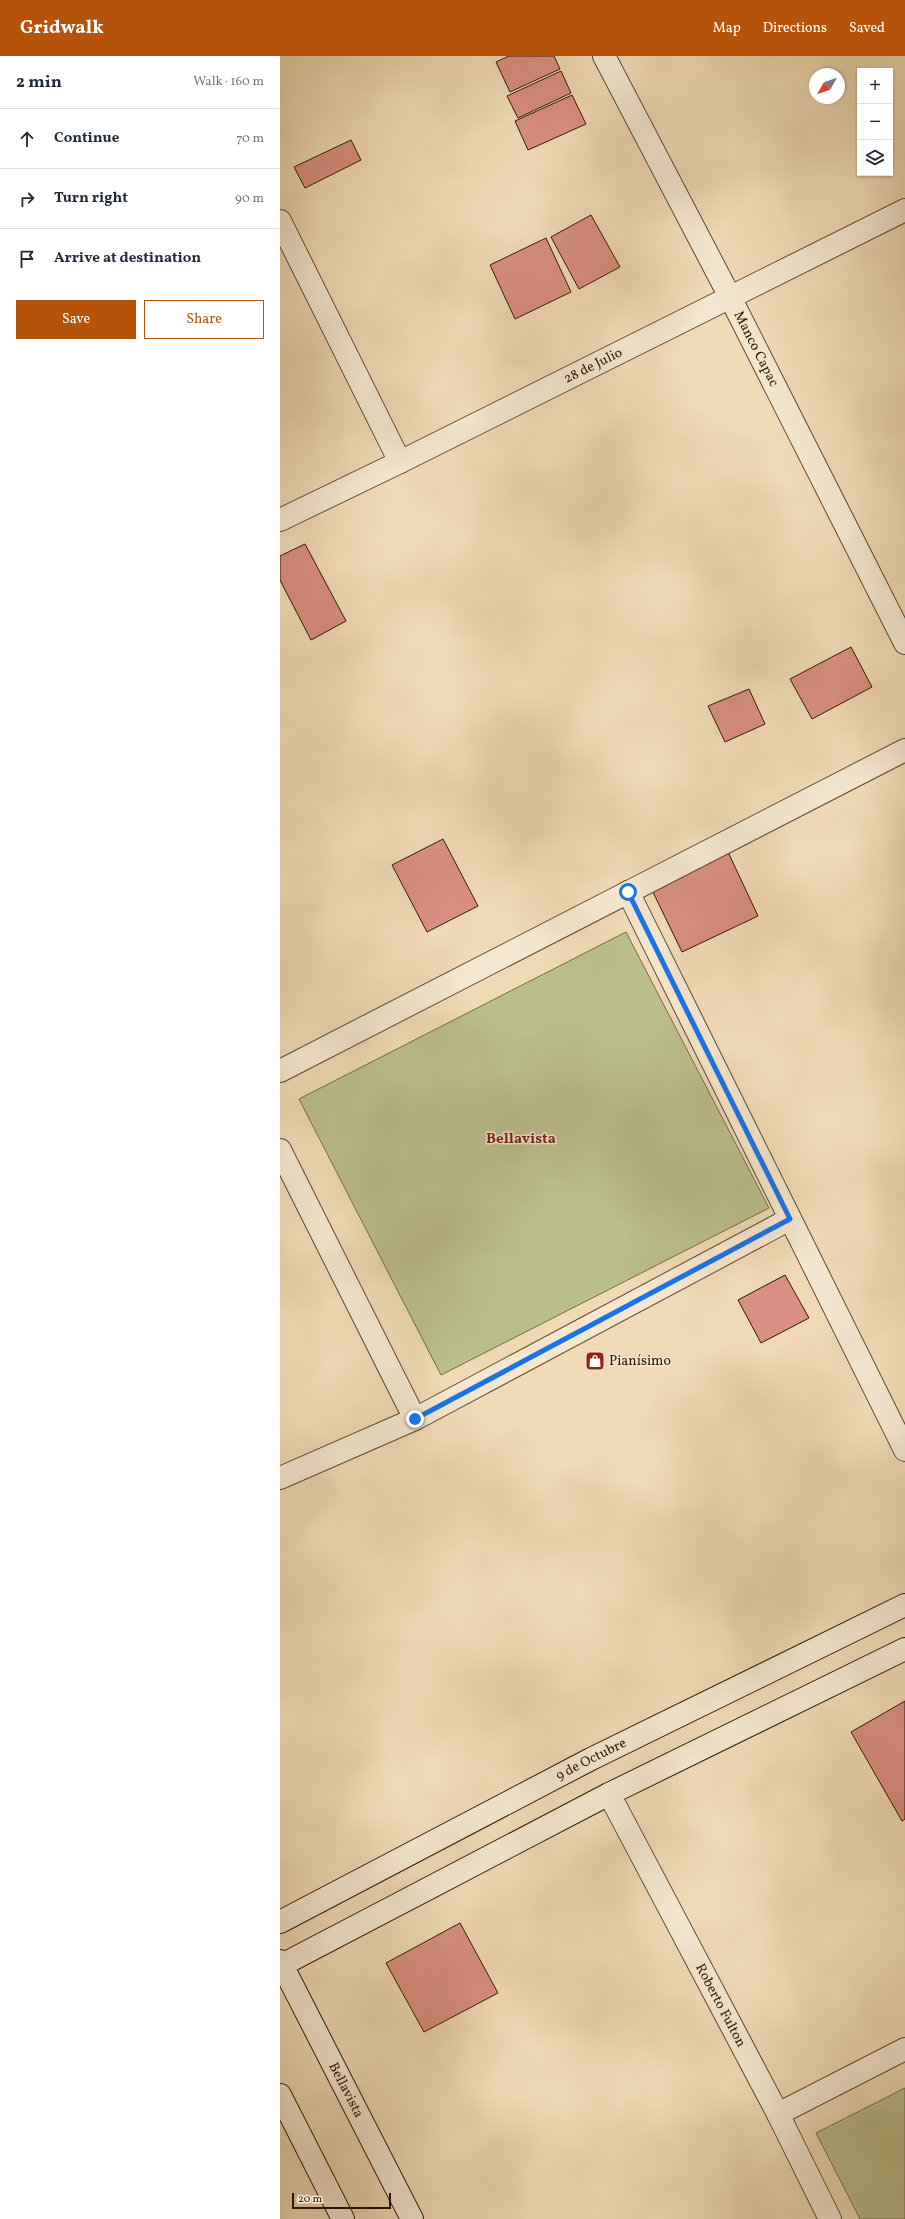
<!DOCTYPE html>
<html lang="en">
<head>
<meta charset="utf-8">
<style>
  :root { --surface:#fff; --page:#f6f6f7; --text:#1f2937; --muted:#747a83; --line:#e0e1e3; --accent:#b45309 }
  body { margin:0; font-family:Vollkorn,serif; background:var(--page); color:var(--text) }
  .controls { position:absolute; right:12px; top:12px; display:grid; overflow:hidden; border-radius:0px; box-shadow:0 1px 3px #0004 }
  .controls button { width:36px; height:36px; display:grid; place-items:center; padding:0; border:0; border-bottom:1px solid var(--line); background:var(--surface); color:var(--text); font:20px sans-serif }
  .compass { position:absolute; left:529px; top:12px; width:36px; height:36px; border-radius:50%; background:var(--surface); box-shadow:0 1px 3px #0004; rotate:230deg }
  .scale { position:absolute; left:12px; bottom:10px; width:99px; box-sizing:border-box; padding-left:4px; border:2px solid #2e1600; border-top:0; font-size:11px; line-height:14px; white-space:nowrap; color:#2e1600; -webkit-text-stroke:3px #f5e7cf; paint-order:stroke }
  .stop { position:absolute; width:12px; height:12px; margin:-9px; border:3px solid #1a73e8; border-radius:50%; background:#fff }
  .stop.end { background:#1a73e8; border-color:#fff; box-shadow:0 1px 4px #0008 }
  .list { margin:0; padding:0; list-style:none }
  h2 { display:flex; justify-content:space-between; align-items:center; height:52px; margin:0; padding:0 16px; font-size:17px }
  h2 small { font-size:13px; font-weight:400; color:var(--muted) }
  .list li { display:grid; grid-template-columns:26px 1fr auto; gap:12px; align-items:center; box-sizing:border-box; height:60px; padding:0 16px; border-top:1px solid var(--line) }
  .list b { display:block; font-size:15px; white-space:nowrap }
  .list em { font-size:13px; font-style:normal; color:var(--muted) }
  .actions { display:flex; gap:8px; padding:12px 16px }
  .actions a { flex:1; padding:9px 0; border:1px solid var(--accent); border-radius:0px; text-align:center; font-size:14px; color:var(--accent) }
  .actions .main { background:var(--accent); color:#fff }
  .icon { flex:none; width:22px; height:22px; fill:none; stroke:currentColor; stroke-width:2; stroke-linecap:round; stroke-linejoin:round }
  .map { position:relative; flex:none; width:625px; height:2163px; overflow:hidden }
  header { display:flex; align-items:center; gap:24px; box-sizing:border-box; height:56px; padding:0 20px; background:var(--accent); color:#fff }
  header strong { font-size:19px }
  nav { display:flex; gap:22px; margin-inline-start:auto; font-size:14px }
  main { display:flex }
  aside { flex:1; background:var(--surface) }
  .map>svg:first-child { display:block }
  .green { fill:#bbbf8c; stroke:#746a46 }
  .building { fill:#d98f81; stroke:#2e1600 }
  .lines { fill:none; stroke-linecap:round; stroke-linejoin:round }
  .street-casing { stroke:#5e472d; stroke-width:24 }
  .secondary-casing { stroke:#2e1600; stroke-width:24 }
  .street { stroke:#f5e7cf; stroke-width:22 }
  .secondary { stroke:#f5e7cf; stroke-width:22 }
  .route { stroke:#1a73e8; stroke-width:5 }
  .labels { text-anchor:middle; dominant-baseline:central; stroke-width:3; stroke-linejoin:round; paint-order:stroke }
  .street-label { font-size:14px; fill:#2e1600; stroke:#f5e7cf }
  .poi-label { font-size:14px; fill:#2e1600; stroke:#f5e7cf; text-anchor:start }
  .neighbourhood-label { font-size:15px; font-weight:bold; fill:#7a1f14; stroke:#f5e7cf }
</style>
</head>
<body>
<header>
<strong>Gridwalk</strong>
<nav><a>Map</a><a>Directions</a><a>Saved</a></nav>
</header>
<main>
<aside>
<h2>2 min<small>Walk · 160 m</small></h2>
<ul class="list">
<li><svg class="icon" aria-label="ahead" viewBox="0 0 24 24"><path d="M12 20V5M6 11l6-6 6 6"/></svg><div><b>Continue</b></div><em>70 m</em></li>
<li><svg class="icon" aria-label="right" viewBox="0 0 24 24"><path d="M7 20v-9h11M14 6l5 5-5 5"/></svg><div><b>Turn right</b></div><em>90 m</em></li>
<li><svg class="icon" aria-label="arrive" viewBox="0 0 24 24"><path d="M6 21V4h12l-3 4 3 4H6"/></svg><div><b>Arrive at destination</b></div></li>
</ul>
<div class="actions"><a class="main">Save</a><a>Share</a></div>
</aside>
<div class="map">
<svg width="625" height="2163" viewBox="0 0 625 2163">
  <rect width="100%" height="100%" fill="#f0dab5"/>
  <filter id="stains"><feTurbulence type="fractalNoise" baseFrequency=".005" numOctaves="4"/><feColorMatrix values="0 0 0 0 .2 0 0 0 0 .09 0 0 0 0 .02 0 0 0 .5 -.17"/></filter>
  <radialGradient id="worn" r=".72"><stop offset=".6" stop-color="#630" stop-opacity="0"/><stop offset="1" stop-color="#630" stop-opacity=".3"/></radialGradient>
  <g class="green">
    <polygon points="346,876 489,1152 161,1319 19,1043"/>
    <polygon points="625,2032 625,2163 580,2163 536,2077"/>
  </g>
  <g class="building">
    <polygon points="229,0 274,0 280,13 230,36 216,6"/>
    <polygon points="281,15 291,37 238,62 227,40"/>
    <polygon points="292,39 306,68 248,94 235,65"/>
    <polygon points="71,84 81,104 25,132 14,111"/>
    <polygon points="311,159 340,211 299,233 271,181"/>
    <polygon points="266,182 291,236 235,263 210,209"/>
    <polygon points="25,488 66,565 31,584 0,524 0,500"/>
    <polygon points="571,591 592,631 532,663 510,623"/>
    <polygon points="469,633 485,668 445,686 428,650"/>
    <polygon points="163,783 198,850 147,876 112,809"/>
    <polygon points="448,796 478,860 402,896 371,832"/>
    <polygon points="505,1219 529,1262 481,1287 458,1244"/>
    <polygon points="625,1645 625,1763 622,1765 571,1676"/>
    <polygon points="180,1867 218,1937 144,1976 106,1907"/>
  </g>
  <g class="lines">
    <defs>
      <g id="street">
        <path id="s1" d="M324,0L450,241L625,587"/>
        <polyline points="0,165 120,406"/>
        <path id="s2" d="M0,464L120,406L625,154"/>
        <polyline points="348,836 625,1394"/>
        <polyline points="0,1015 625,694"/>
        <polyline points="0,1094 135,1363"/>
        <polyline points="0,1422 135,1363 510,1163"/>
        <path id="s3" d="M329,1738L498,2058L550,2163"/>
        <polyline points="498,2058 625,1993"/>
      </g>
      <g id="secondary">
        <path id="s4" d="M0,1866L311,1703L625,1549"/>
        <path id="s5" d="M0,1905L132,2163"/>
        <polyline points="0,1910 329,1738 625,1593"/>
        <polyline points="0,2039 63,2163"/>
      </g>
    </defs>
    <use href="#street" class="street-casing"/>
    <use href="#secondary" class="secondary-casing"/>
    <use href="#street" class="street"/>
    <use href="#secondary" class="secondary"/>
  </g>
  <g class="lines">
    <polyline class="route" points="135,1363 510,1163 348,836"/>
  </g>
  <defs>
    <symbol id="shop-square" viewBox="-11 -11 22 22"><rect x="-9" y="-9" width="18" height="18" rx="4" fill="#8f2418" stroke="#f5e7cf"/><path d="M-5-2.5h2.3a2.7 3.5 0 0 1 5.4 0H5L5.5 6h-11ZM-1.5-2.5h3a1.5 2.3 0 0 0-3 0Z" fill="#fff"/></symbol>
  </defs>
  <g fill-rule="evenodd">
    <use href="#shop-square" x="304" y="1294" width="22" height="22"/>
  </g>
  <g class="labels">
    <g class="street-label">
      <text stroke="none"><textPath href="#s1" startOffset="330">Manco Capac</textPath></text>
      <text stroke="none"><textPath href="#s2" startOffset="349">28 de Julio</textPath></text>
      <text stroke="none"><textPath href="#s4" startOffset="351">9 de Octubre</textPath></text>
      <text stroke="none"><textPath href="#s3" startOffset="239">Roberto Fulton</textPath></text>
      <text stroke="none"><textPath href="#s5" startOffset="145">Bellavista</textPath></text>
    </g>
    <g class="poi-label">
      <text x="329" y="1305">Pianísimo</text>
    </g>
    <g class="neighbourhood-label">
      <text x="241" y="1083">Bellavista</text>
    </g>
  </g>
  <rect width="100%" height="100%" filter="url(#stains)"/>
  <rect width="100%" height="100%" fill="url(#worn)"/>
</svg>
<div class="controls">
<button>+</button>
<button>−</button>
<button><svg class="icon" aria-label="layers" viewBox="0 0 24 24"><path d="M12 4l9 5-9 5-9-5zM3 14l9 5 9-5"/></svg></button>
</div>
<svg class="compass" viewBox="-18 -18 36 36"><path d="M0-13l5 13h-10z" fill="#e53935"/><path d="M0 13l5-13h-10z" fill="#747a83"/></svg>
<div class="scale">20 m</div>
<div class="stop" style="left:348px;top:836px"></div>
<div class="stop end" style="left:135px;top:1363px"></div>
</div>
</main>
</body>
</html>
